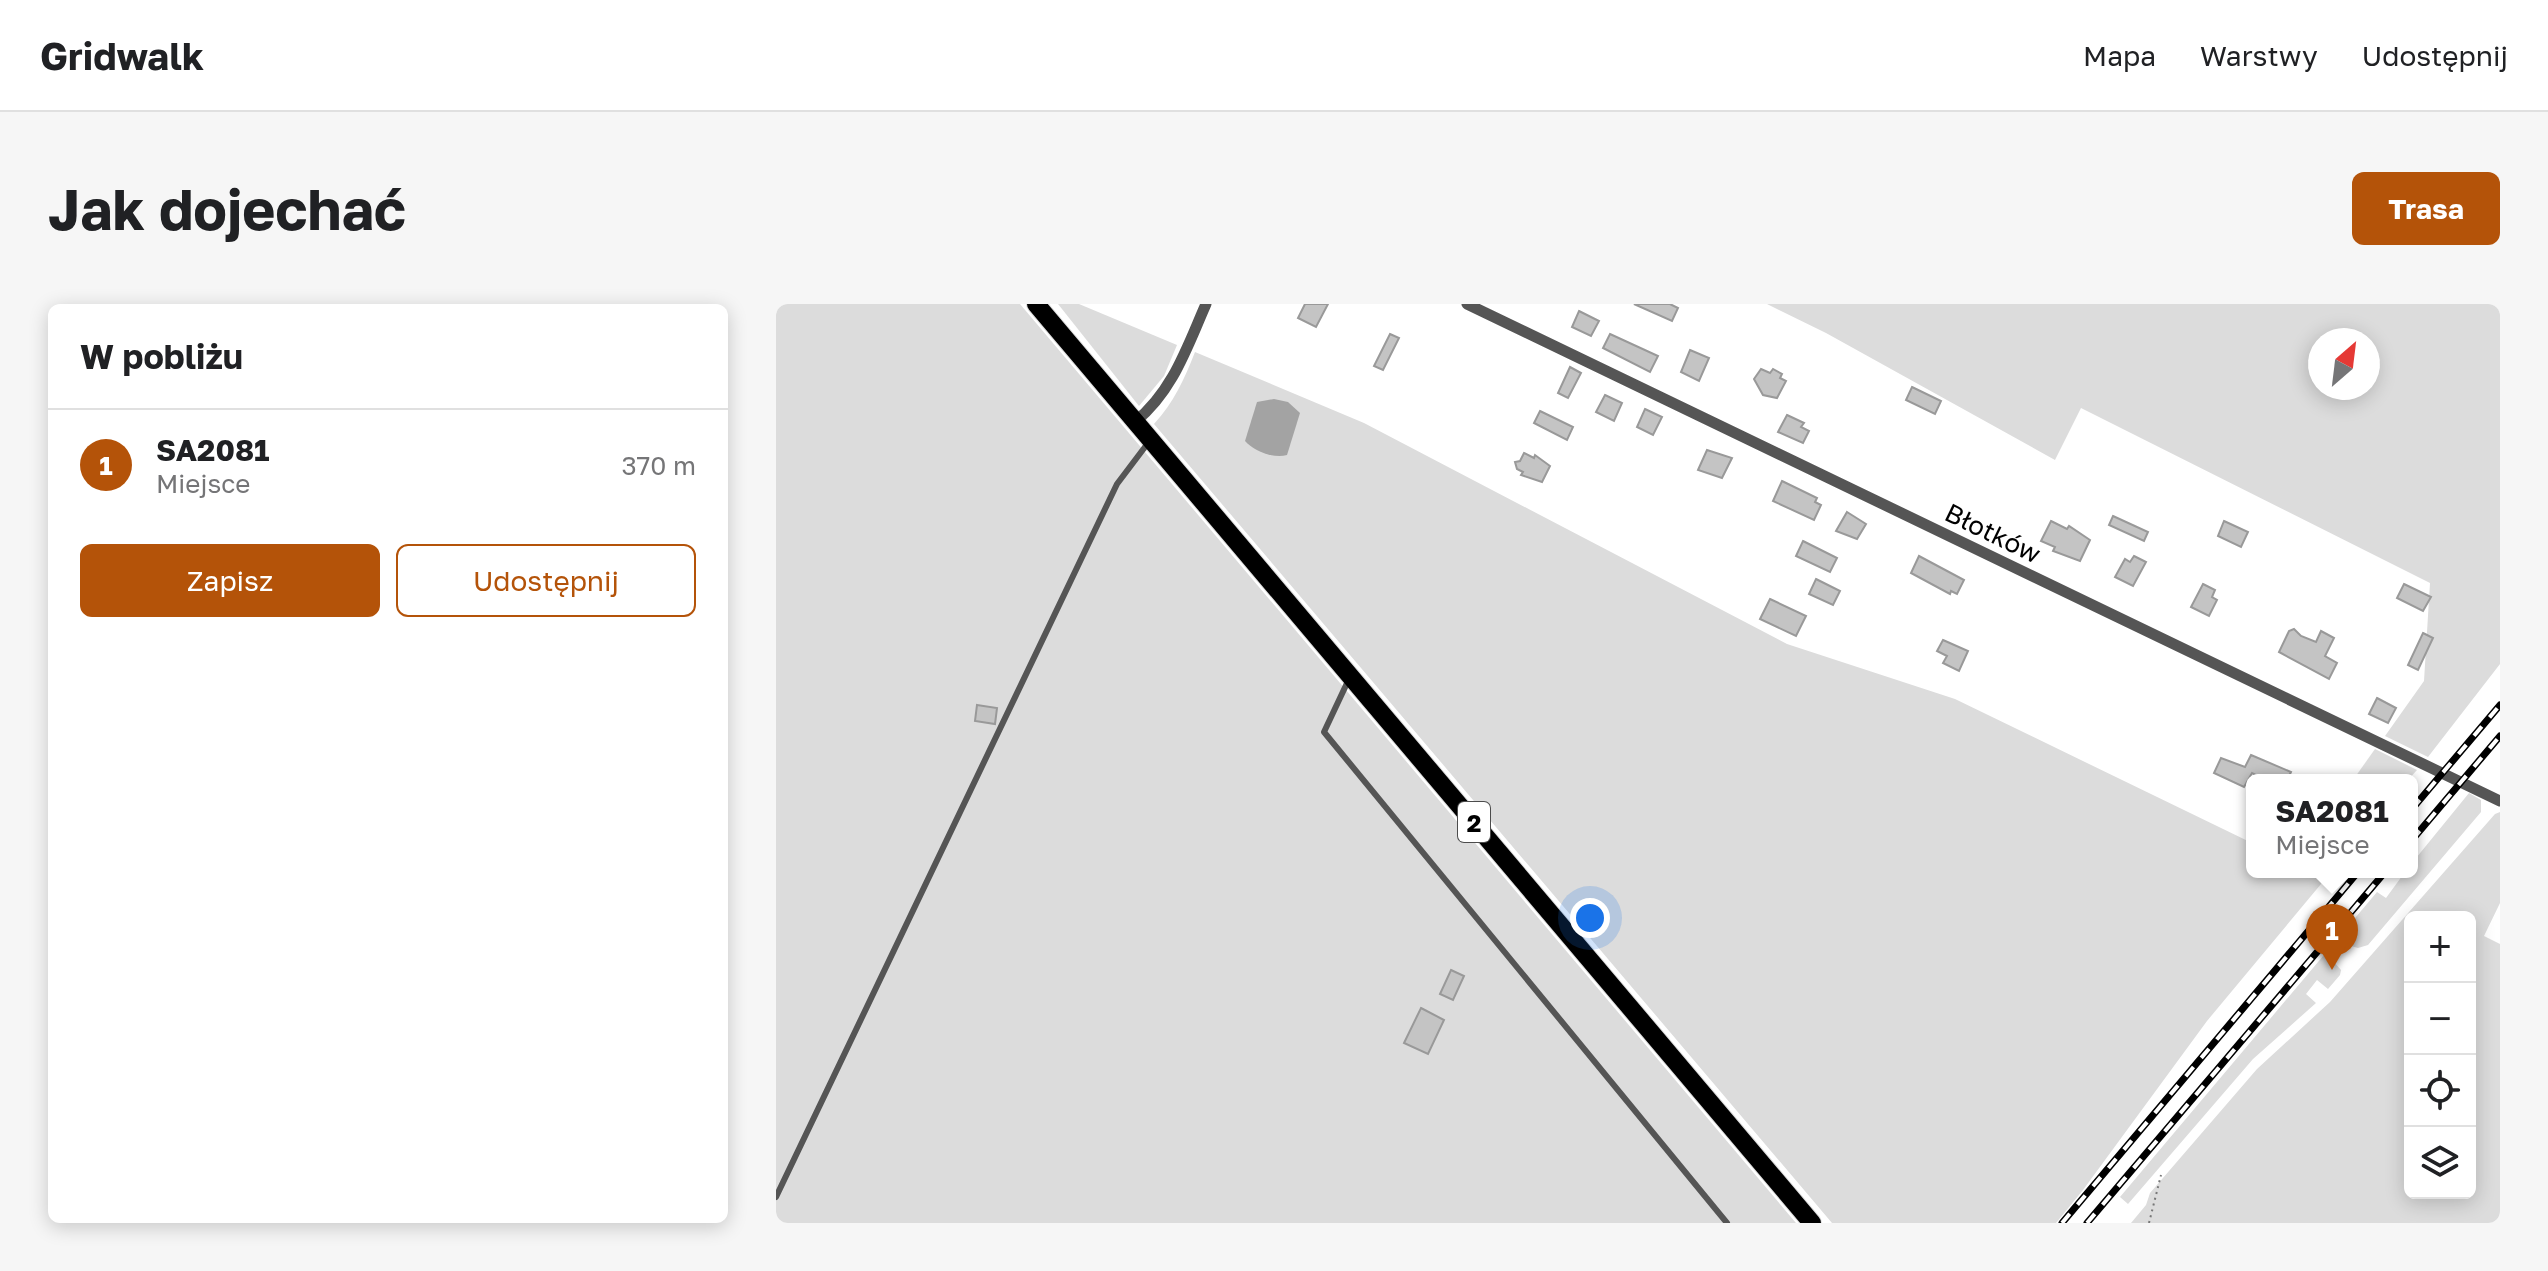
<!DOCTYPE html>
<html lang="pl">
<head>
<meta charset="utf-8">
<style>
  :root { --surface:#fff; --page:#f6f6f6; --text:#202124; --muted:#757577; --line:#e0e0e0; --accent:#b45309 }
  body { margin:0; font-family:"Golos Text",sans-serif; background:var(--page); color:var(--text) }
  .controls { position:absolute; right:24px; bottom:24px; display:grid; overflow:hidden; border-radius:12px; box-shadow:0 4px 20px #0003 }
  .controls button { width:72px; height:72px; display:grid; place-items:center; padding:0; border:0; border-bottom:2px solid var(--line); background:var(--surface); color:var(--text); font:40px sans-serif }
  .compass { position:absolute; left:1532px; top:24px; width:72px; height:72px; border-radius:50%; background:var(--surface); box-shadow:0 4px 20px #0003; rotate:28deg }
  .you { position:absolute; left:814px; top:614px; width:28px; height:28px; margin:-20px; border:6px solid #fff; border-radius:50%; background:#1a73e8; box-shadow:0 0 0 12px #1a73e833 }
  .badge { display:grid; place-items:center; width:52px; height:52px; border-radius:50%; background:var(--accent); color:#fff; font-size:26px; font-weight:700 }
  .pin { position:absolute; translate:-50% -66px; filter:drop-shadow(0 2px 4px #0008) }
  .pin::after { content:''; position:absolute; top:42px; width:28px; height:24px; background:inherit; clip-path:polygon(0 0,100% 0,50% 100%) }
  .popup { position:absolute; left:1470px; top:470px; width:172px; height:104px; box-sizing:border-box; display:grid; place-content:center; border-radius:12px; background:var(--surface); filter:drop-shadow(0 2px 6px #0005); font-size:26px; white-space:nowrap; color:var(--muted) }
  .popup b { font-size:30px; color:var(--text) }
  .popup::after { content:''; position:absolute; left:50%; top:100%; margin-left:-16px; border:16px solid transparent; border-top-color:var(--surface) }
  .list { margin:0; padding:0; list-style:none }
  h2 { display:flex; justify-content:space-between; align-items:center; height:104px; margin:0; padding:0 32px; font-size:34px }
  h2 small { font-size:26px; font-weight:400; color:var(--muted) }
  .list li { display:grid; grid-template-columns:52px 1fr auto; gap:24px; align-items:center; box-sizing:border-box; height:112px; padding:0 32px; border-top:2px solid var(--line) }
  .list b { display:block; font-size:30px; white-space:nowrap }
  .list p { margin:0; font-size:26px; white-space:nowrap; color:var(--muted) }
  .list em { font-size:26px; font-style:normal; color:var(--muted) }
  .actions { display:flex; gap:16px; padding:24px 32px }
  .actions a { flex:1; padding:18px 0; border:2px solid var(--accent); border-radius:12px; text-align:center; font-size:28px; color:var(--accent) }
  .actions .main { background:var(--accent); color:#fff }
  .icon { flex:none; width:44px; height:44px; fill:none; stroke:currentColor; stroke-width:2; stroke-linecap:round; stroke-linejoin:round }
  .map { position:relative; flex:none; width:1724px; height:919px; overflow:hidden; border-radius:12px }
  header { display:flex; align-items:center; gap:48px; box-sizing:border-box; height:112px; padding:0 40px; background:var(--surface); border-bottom:2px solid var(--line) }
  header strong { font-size:38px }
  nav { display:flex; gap:44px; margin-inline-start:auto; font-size:28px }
  .intro { display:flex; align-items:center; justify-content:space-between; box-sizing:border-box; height:192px; padding:0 48px }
  h1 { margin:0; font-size:56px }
  .button { padding:20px 36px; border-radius:12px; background:var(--accent); color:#fff; font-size:28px; font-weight:700 }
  main { display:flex; gap:48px; padding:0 48px }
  aside { flex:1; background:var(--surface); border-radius:12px; box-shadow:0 4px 20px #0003 }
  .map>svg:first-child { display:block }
  .green { fill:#dcdcdc; fill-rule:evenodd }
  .water { fill:#a3a3a3 }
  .building { fill:#c4c4c4; stroke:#999; stroke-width:2 }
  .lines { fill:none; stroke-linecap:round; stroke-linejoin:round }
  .trunk-casing { stroke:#dbdbdb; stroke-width:20 }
  .path { stroke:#777; stroke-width:2; stroke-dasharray:2 4; stroke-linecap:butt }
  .service { stroke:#555; stroke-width:6 }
  .minor { stroke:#555; stroke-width:11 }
  .trunk { stroke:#000; stroke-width:18 }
  .rail-casing { stroke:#000; stroke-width:7 }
  .rail { stroke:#fff; stroke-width:4; stroke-dasharray:12; stroke-linecap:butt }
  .labels { text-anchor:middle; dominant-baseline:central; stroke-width:7; stroke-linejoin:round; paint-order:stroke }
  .shield { fill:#fff; stroke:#4c4c4c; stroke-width:2 }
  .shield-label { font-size:24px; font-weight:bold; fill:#000 }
  .street-label { font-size:26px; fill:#000; stroke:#fff }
</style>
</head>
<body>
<header>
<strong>Gridwalk</strong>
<nav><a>Mapa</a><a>Warstwy</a><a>Udostępnij</a></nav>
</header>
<div class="intro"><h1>Jak dojechać</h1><a class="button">Trasa</a></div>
<main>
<aside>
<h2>W pobliżu<small></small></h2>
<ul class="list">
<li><span class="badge">1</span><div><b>SA2081</b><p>Miejsce</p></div><em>370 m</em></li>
</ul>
<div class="actions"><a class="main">Zapisz</a><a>Udostępnij</a></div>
</aside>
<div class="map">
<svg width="1724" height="919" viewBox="0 0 1724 919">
  <rect width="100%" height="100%" fill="#fff"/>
  <g class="green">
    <polygon points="0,0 244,0 1020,919 0,919"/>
    <polygon points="282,0 303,0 401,41 388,72 363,102"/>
    <path d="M991,0H1724V360L1652,453L1609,432L1648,377L1654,279L1305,104L1279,156L1050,29ZM1544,36H1592V84H1544Z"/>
    <path d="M419,48L588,119L1011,340L1179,395L1476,539V568H1555L1431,717L1307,886L1280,919H1056L378,120C398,98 408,76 419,48Z"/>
    <polygon points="1599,445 1641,466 1632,476 1577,476"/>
    <polygon points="1693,489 1705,496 1705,508 1592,641 1582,644 1568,640 1556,656 1565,666 1564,671 1552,685 1541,676 1530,690 1540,699 1477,755 1352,900 1344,893 1601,588 1610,594 1629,568 1636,568 1636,559"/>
    <path d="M1724,508V599L1708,632L1724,640V919H1355L1370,901L1374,889L1481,765L1554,698L1719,510ZM1634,613H1694V889H1634Z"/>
  </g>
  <path class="water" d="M498,95L512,98L524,109L511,151C498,155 478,147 469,137L481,98Z"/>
  <g class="building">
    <polygon points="529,0 552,0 540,23 522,14"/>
    <polygon points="858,0 894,0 902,4 896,17"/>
    <polygon points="803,7 823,17 815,32 796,23"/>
    <polygon points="614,30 623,34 607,66 598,62"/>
    <polygon points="834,30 882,52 874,68 827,44"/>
    <polygon points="914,46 933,54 923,77 905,68"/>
    <polygon points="794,63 805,69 792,94 782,89"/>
    <polygon points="985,65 994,69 997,65 1006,70 1004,74 1010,77 1001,94 987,91 978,75"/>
    <polygon points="1136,83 1165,97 1159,110 1130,96"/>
    <polygon points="829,91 846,99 838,117 820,108"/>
    <polygon points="869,105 886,113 877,131 861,123"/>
    <polygon points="764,107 797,123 791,136 758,119"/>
    <polygon points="1011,111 1028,119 1025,123 1033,127 1027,139 1002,128"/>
    <polygon points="931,146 956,154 946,174 922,166"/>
    <polygon points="748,149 758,154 759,151 774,162 766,178 745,171 747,168 741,165 739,158 744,157"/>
    <polygon points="1006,177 1041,194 1039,198 1045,201 1038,216 997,197"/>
    <polygon points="1071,208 1090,220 1081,235 1060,227"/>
    <polygon points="1337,212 1372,228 1368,237 1333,221"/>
    <polygon points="1275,217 1291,225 1293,222 1314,236 1304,257 1277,247 1279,243 1265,237"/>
    <polygon points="1448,217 1472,228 1465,243 1442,232"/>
    <polygon points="1027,237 1061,254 1054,268 1020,252"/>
    <polygon points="1143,252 1188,276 1181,290 1175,287 1174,290 1135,269"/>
    <polygon points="1358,252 1370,258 1357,282 1339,273 1349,255 1354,258"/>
    <polygon points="1040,275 1064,287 1057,301 1033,290"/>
    <polygon points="1427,280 1439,286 1436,293 1441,296 1433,312 1415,303"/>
    <polygon points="1628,280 1655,293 1647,307 1621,294"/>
    <polygon points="994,295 1030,312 1020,332 984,315"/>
    <polygon points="1518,325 1525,332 1540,338 1545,327 1558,334 1549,352 1561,359 1553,375 1503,348 1513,327"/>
    <polygon points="1647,329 1657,334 1642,366 1632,361"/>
    <polygon points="1167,336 1192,347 1183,367 1167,359 1171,352 1161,347"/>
    <polygon points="1601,394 1620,404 1612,419 1593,410"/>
    <polygon points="201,401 221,404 219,420 199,417"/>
    <polygon points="1475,451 1515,468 1511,476 1490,476 1476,469 1468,483 1438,469 1445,454 1469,463"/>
    <polygon points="675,666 688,672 677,696 664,690"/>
    <polygon points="645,704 668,716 652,750 628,739"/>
  </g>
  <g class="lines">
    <defs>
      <polyline id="trunk" points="260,0 1036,919"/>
    </defs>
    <use href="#trunk" class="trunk-casing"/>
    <polyline class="path" points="1373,919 1385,871"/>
    <g class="service">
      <polyline points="572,377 548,428 951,919"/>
      <polyline points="0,893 341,180 372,139"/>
    </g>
    <g class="minor">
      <polyline points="691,0 1724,497"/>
      <path d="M359,118C397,87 411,43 430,0"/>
    </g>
    <use href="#trunk" class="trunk"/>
    <defs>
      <g id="rail">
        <polyline points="1636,505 1724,401"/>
        <polyline points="1636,536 1724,432"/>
        <polyline points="1286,919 1582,568"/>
        <polyline points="1311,919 1609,568"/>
      </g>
    </defs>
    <use href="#rail" class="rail-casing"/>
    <use href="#rail" class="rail"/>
  </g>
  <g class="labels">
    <rect class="shield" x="682" y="498" width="32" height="40" rx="6"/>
    <g class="shield-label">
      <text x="698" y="518">2</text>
    </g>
    <g class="street-label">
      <text transform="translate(1217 229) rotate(26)">Błotków</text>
    </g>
  </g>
</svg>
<div class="controls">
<button>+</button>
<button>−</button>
<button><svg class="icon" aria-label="locate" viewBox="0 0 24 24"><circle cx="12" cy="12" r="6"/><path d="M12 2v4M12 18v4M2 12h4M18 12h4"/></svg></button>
<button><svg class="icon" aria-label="layers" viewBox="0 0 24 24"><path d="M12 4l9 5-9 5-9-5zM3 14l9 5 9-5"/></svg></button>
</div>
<svg class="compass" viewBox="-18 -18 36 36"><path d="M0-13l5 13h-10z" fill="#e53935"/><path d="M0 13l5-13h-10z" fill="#757577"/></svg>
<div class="you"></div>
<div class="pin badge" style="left:1556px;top:666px">1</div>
<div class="popup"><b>SA2081</b>Miejsce</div>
</div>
</main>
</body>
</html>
